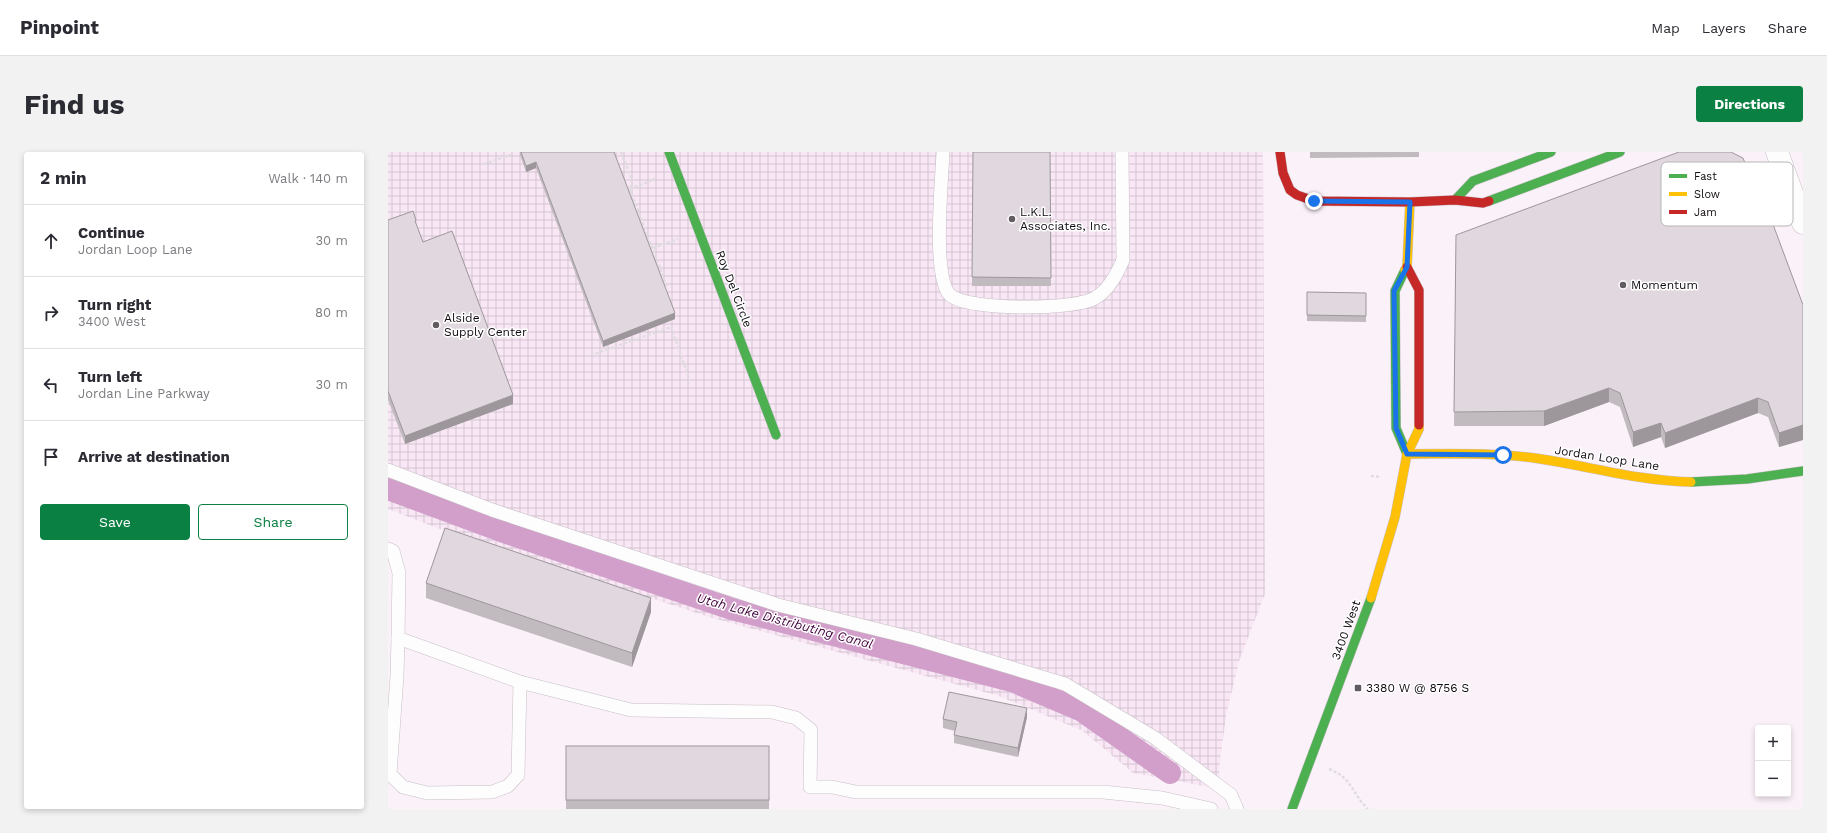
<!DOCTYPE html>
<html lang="en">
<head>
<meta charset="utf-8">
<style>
  :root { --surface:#fff; --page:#f2f2f3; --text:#2b2b33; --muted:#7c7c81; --line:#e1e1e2; --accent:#0b8043 }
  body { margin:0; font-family:"Work Sans",sans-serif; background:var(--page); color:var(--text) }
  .controls { position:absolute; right:12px; bottom:12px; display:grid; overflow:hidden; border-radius:4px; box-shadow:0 2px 6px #0003 }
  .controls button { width:36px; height:36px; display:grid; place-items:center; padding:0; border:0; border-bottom:1px solid var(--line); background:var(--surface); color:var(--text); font:20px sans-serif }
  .stop { position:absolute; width:12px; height:12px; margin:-9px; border:3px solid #1a73e8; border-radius:50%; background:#fff }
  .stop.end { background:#1a73e8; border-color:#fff; box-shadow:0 1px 4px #0008 }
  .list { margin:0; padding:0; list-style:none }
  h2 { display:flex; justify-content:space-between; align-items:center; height:52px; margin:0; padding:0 16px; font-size:17px }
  h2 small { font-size:13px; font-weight:400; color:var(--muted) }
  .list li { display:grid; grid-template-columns:26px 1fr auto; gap:12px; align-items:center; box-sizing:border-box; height:72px; padding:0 16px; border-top:1px solid var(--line) }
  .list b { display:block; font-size:15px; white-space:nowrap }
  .list p { margin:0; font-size:13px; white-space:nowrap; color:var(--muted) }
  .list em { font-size:13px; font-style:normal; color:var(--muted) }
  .actions { display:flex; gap:8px; padding:12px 16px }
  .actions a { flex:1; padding:9px 0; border:1px solid var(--accent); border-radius:4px; text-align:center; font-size:14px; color:var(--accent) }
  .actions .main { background:var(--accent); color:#fff }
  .icon { flex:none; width:22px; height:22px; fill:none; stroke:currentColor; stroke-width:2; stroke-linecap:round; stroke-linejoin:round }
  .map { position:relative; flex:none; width:1415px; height:657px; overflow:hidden; border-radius:4px }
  header { display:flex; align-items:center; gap:24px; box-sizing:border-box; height:56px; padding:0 20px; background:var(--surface); border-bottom:1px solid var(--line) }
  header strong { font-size:19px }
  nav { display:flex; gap:22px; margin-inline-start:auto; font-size:14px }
  .intro { display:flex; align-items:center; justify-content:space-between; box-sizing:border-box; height:96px; padding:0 24px }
  h1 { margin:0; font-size:28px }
  .button { padding:10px 18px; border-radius:4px; background:var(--accent); color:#fff; font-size:14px; font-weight:700 }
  main { display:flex; gap:24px; padding:0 24px }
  aside { flex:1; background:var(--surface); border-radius:4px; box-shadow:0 2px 6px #0003 }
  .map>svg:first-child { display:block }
  .industrial { fill:url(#industrial-grid) }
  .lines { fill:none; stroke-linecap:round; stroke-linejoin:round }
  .canal { stroke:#d29fcb; stroke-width:22 }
  .lane-casing { stroke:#c7bfc5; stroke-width:14 }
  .street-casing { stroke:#c7bfc5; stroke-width:23 }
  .fast-casing { stroke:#c7bfc5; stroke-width:10 }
  .slow-casing { stroke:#c7bfc5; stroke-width:10 }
  .jam-casing { stroke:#c7bfc5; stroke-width:10 }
  .path { stroke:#e0dde0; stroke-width:2.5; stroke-dasharray:3 2; stroke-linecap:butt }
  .lane { stroke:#fefdfe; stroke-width:13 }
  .street { stroke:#fefdfe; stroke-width:22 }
  .fast { stroke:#4caf50; stroke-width:9 }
  .slow { stroke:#ffc107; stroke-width:9 }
  .jam { stroke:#c62828; stroke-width:9 }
  .wall { fill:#c1babf }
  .shaded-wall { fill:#9d979b }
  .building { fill:#e0d8de; stroke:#9d979b }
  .route { stroke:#1a73e8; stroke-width:5 }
  .poi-dot { fill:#625b61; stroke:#fff; stroke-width:1.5 }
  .labels { text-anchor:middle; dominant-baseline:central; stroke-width:3; stroke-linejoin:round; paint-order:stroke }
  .poi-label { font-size:12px; fill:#0f0a0f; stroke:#fff; text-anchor:start }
  .street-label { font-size:12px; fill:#0f0a0f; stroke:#fff }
  .water-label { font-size:13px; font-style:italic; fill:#460842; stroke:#fff }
  .key { fill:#fff; stroke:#b7b6b7; stroke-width:1 }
  .key-label { font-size:11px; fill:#0f0a0f }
</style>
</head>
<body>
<header>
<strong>Pinpoint</strong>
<nav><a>Map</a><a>Layers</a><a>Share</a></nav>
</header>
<div class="intro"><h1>Find us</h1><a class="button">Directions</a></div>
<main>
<aside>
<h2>2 min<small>Walk · 140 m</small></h2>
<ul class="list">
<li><svg class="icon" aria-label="ahead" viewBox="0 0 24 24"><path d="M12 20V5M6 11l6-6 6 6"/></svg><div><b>Continue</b><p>Jordan Loop Lane</p></div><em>30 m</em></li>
<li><svg class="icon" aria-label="right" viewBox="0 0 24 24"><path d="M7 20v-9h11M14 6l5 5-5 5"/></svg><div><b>Turn right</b><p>3400 West</p></div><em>80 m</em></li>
<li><svg class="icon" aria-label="left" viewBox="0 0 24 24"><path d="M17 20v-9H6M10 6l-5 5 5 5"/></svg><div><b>Turn left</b><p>Jordan Line Parkway</p></div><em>30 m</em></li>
<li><svg class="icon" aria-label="arrive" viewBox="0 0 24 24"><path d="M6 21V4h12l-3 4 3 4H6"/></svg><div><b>Arrive at destination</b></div></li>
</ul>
<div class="actions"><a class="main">Save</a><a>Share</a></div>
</aside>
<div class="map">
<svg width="1415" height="657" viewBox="0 0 1415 657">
  <defs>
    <pattern id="industrial-grid" width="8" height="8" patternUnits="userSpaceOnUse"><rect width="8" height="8" fill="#f9e7f6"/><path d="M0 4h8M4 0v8" fill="none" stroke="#d4c5d2"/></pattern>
  </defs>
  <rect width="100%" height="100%" fill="#fbf1f9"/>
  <polygon class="industrial" points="0,0 875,0 877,442 851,509 838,564 831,617 832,637 745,621 695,579 611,544 321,465 62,381 0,357"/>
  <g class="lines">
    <polyline class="canal" points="0,337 113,379 344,457 624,529 694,559 782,621"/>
    <defs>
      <g id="lane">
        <path d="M555,0C554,28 544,125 562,143C579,159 688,158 707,146C721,138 729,122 735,108L734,0"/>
        <polyline points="0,318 104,358 390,453 528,487 677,532 767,586 843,643 849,657"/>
        <polyline points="0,397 5,399 11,421 10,486 132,530 243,558 384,560 408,566 423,578 422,635 444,635 468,640 715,640 774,646 823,657"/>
        <polyline points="10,486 9,524 2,622 15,635 39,641 104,640 120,634 130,623 132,530"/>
      </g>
      <polyline id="street" points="1389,0 1415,71"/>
      <g id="fast">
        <polyline points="281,0 388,283"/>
        <polyline points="1067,48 1085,29 1163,0"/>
        <polyline points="1101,49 1232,0"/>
        <polyline points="1017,118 1007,139 1008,276 1019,302"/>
        <polyline points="1303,330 1359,327 1415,319"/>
        <polyline points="904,657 983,446"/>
      </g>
      <g id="slow">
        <polyline points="1017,118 1019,115 1022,50"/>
        <path d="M1019,302C1064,302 1109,300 1153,307C1204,315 1252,329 1303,330"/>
        <polyline points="983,446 1007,365 1019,302 1031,277 1031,273"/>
      </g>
      <g id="jam">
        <polyline points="892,0 895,21 902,38 909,43 926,49 1022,50 1067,48 1095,51 1101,49"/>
        <polyline points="1019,115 1031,138 1031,273"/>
      </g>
    </defs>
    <use href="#lane" class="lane-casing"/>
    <use href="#street" class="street-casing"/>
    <use href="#fast" class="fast-casing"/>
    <use href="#slow" class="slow-casing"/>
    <use href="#jam" class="jam-casing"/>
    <g class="path">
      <polyline points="233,0 244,28 242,37 279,135"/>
      <polyline points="96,12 125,2"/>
      <polyline points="242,37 267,27"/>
      <polyline points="265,96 290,87"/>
      <polyline points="203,203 283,175 302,229"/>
      <polyline points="983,324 993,325"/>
      <path d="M941,617C965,626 963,641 980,657"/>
    </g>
    <use href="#lane" class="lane"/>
    <use href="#street" class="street"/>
    <use href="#fast" class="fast"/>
    <use href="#slow" class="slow"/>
    <use href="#jam" class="jam"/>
  </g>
  <g class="wall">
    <polygon points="132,0 226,0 287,167 215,195 148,16 138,20 132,3"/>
    <polygon points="585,0 662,0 663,134 584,134"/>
    <polygon points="922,0 1031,0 1031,5 922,6"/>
    <polygon points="0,68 28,74 35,90 125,252 17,292 0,248"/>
    <polygon points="1068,83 1415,153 1415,288 1391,295 1380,265 1370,261 1277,296 1273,285 1245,295 1232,255 1221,250 1156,274 1066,274"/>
    <polygon points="919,140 978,141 978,170 919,169"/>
    <polygon points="38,431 263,460 244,515 38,446"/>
    <polygon points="639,565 630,605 566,591 566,583 567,579 555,576 555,567"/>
    <rect x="178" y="594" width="203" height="63"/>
  </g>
  <g class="shaded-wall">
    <polygon points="148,10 148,16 138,20 138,14"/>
    <polygon points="287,161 287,167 215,195 215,189"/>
    <polygon points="1221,236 1221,250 1156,274 1156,259"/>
    <polygon points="125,243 125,252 17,292 17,284"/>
    <polygon points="1370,246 1370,261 1277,296 1277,281"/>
    <polygon points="1273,271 1273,285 1245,295 1245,280"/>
    <polygon points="1415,273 1415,288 1391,295 1391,281"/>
    <polygon points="263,446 263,460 244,515 244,501"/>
    <polygon points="639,556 639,565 630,605 630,596"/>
  </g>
  <g class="building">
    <polygon points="133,0 226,0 287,161 215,189 148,10 138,14"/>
    <polygon points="585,0 662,0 663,126 584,125"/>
    <polygon points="1291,0 1343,0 1355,6 1363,26 1367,24 1415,153 1415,273 1391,281 1380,250 1370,246 1277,281 1273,271 1245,280 1232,241 1221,236 1156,259 1066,260 1068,83"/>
    <polygon points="25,59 28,68 27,69 35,90 64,79 125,243 17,284 0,239 0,68"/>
    <polygon points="919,140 978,141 978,164 919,163"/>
    <polygon points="57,376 263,446 244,501 38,431"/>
    <polygon points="561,540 639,556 630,596 566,583 569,570 555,567"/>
    <rect x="178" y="594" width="203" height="54"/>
  </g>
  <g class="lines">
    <polyline class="route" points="926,49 1022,50 1019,115 1006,139 1008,276 1019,302 1115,303"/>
  </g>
  <g class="poi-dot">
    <circle cx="624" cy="67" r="4"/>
    <circle cx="1235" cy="133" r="4"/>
    <circle cx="48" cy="173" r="4"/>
    <rect x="966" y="532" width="8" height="8" rx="2"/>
  </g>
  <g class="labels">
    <g class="poi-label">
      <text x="632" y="60">L.K.L.<tspan x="632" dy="14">Associates, Inc.</tspan></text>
      <text x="1243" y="133">Momentum</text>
      <text x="56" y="166">Alside<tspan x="56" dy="14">Supply Center</tspan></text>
      <text x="978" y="536">3380 W @ 8756 S</text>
    </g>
    <g class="street-label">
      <text transform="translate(346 137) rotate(69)">Roy Del Circle</text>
      <text transform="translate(1219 306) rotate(9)">Jordan Loop Lane</text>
      <text transform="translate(958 478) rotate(-70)">3400 West</text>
    </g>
    <g class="water-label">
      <text transform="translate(397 469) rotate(15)">Utah Lake Distributing Canal</text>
    </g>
  </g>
  <rect x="1273" y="10" width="132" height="64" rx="6" class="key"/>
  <rect x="1281" y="22" width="18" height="4" fill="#4caf50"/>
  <rect x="1281" y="40" width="18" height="4" fill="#ffc107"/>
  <rect x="1281" y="58" width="18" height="4" fill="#c62828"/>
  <g class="key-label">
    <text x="1306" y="28">Fast</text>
    <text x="1306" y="46">Slow</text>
    <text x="1306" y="64">Jam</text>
  </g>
</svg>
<div class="controls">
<button>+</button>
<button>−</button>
</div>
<div class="stop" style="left:1115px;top:303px"></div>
<div class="stop end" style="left:926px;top:49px"></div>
</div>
</main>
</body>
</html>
